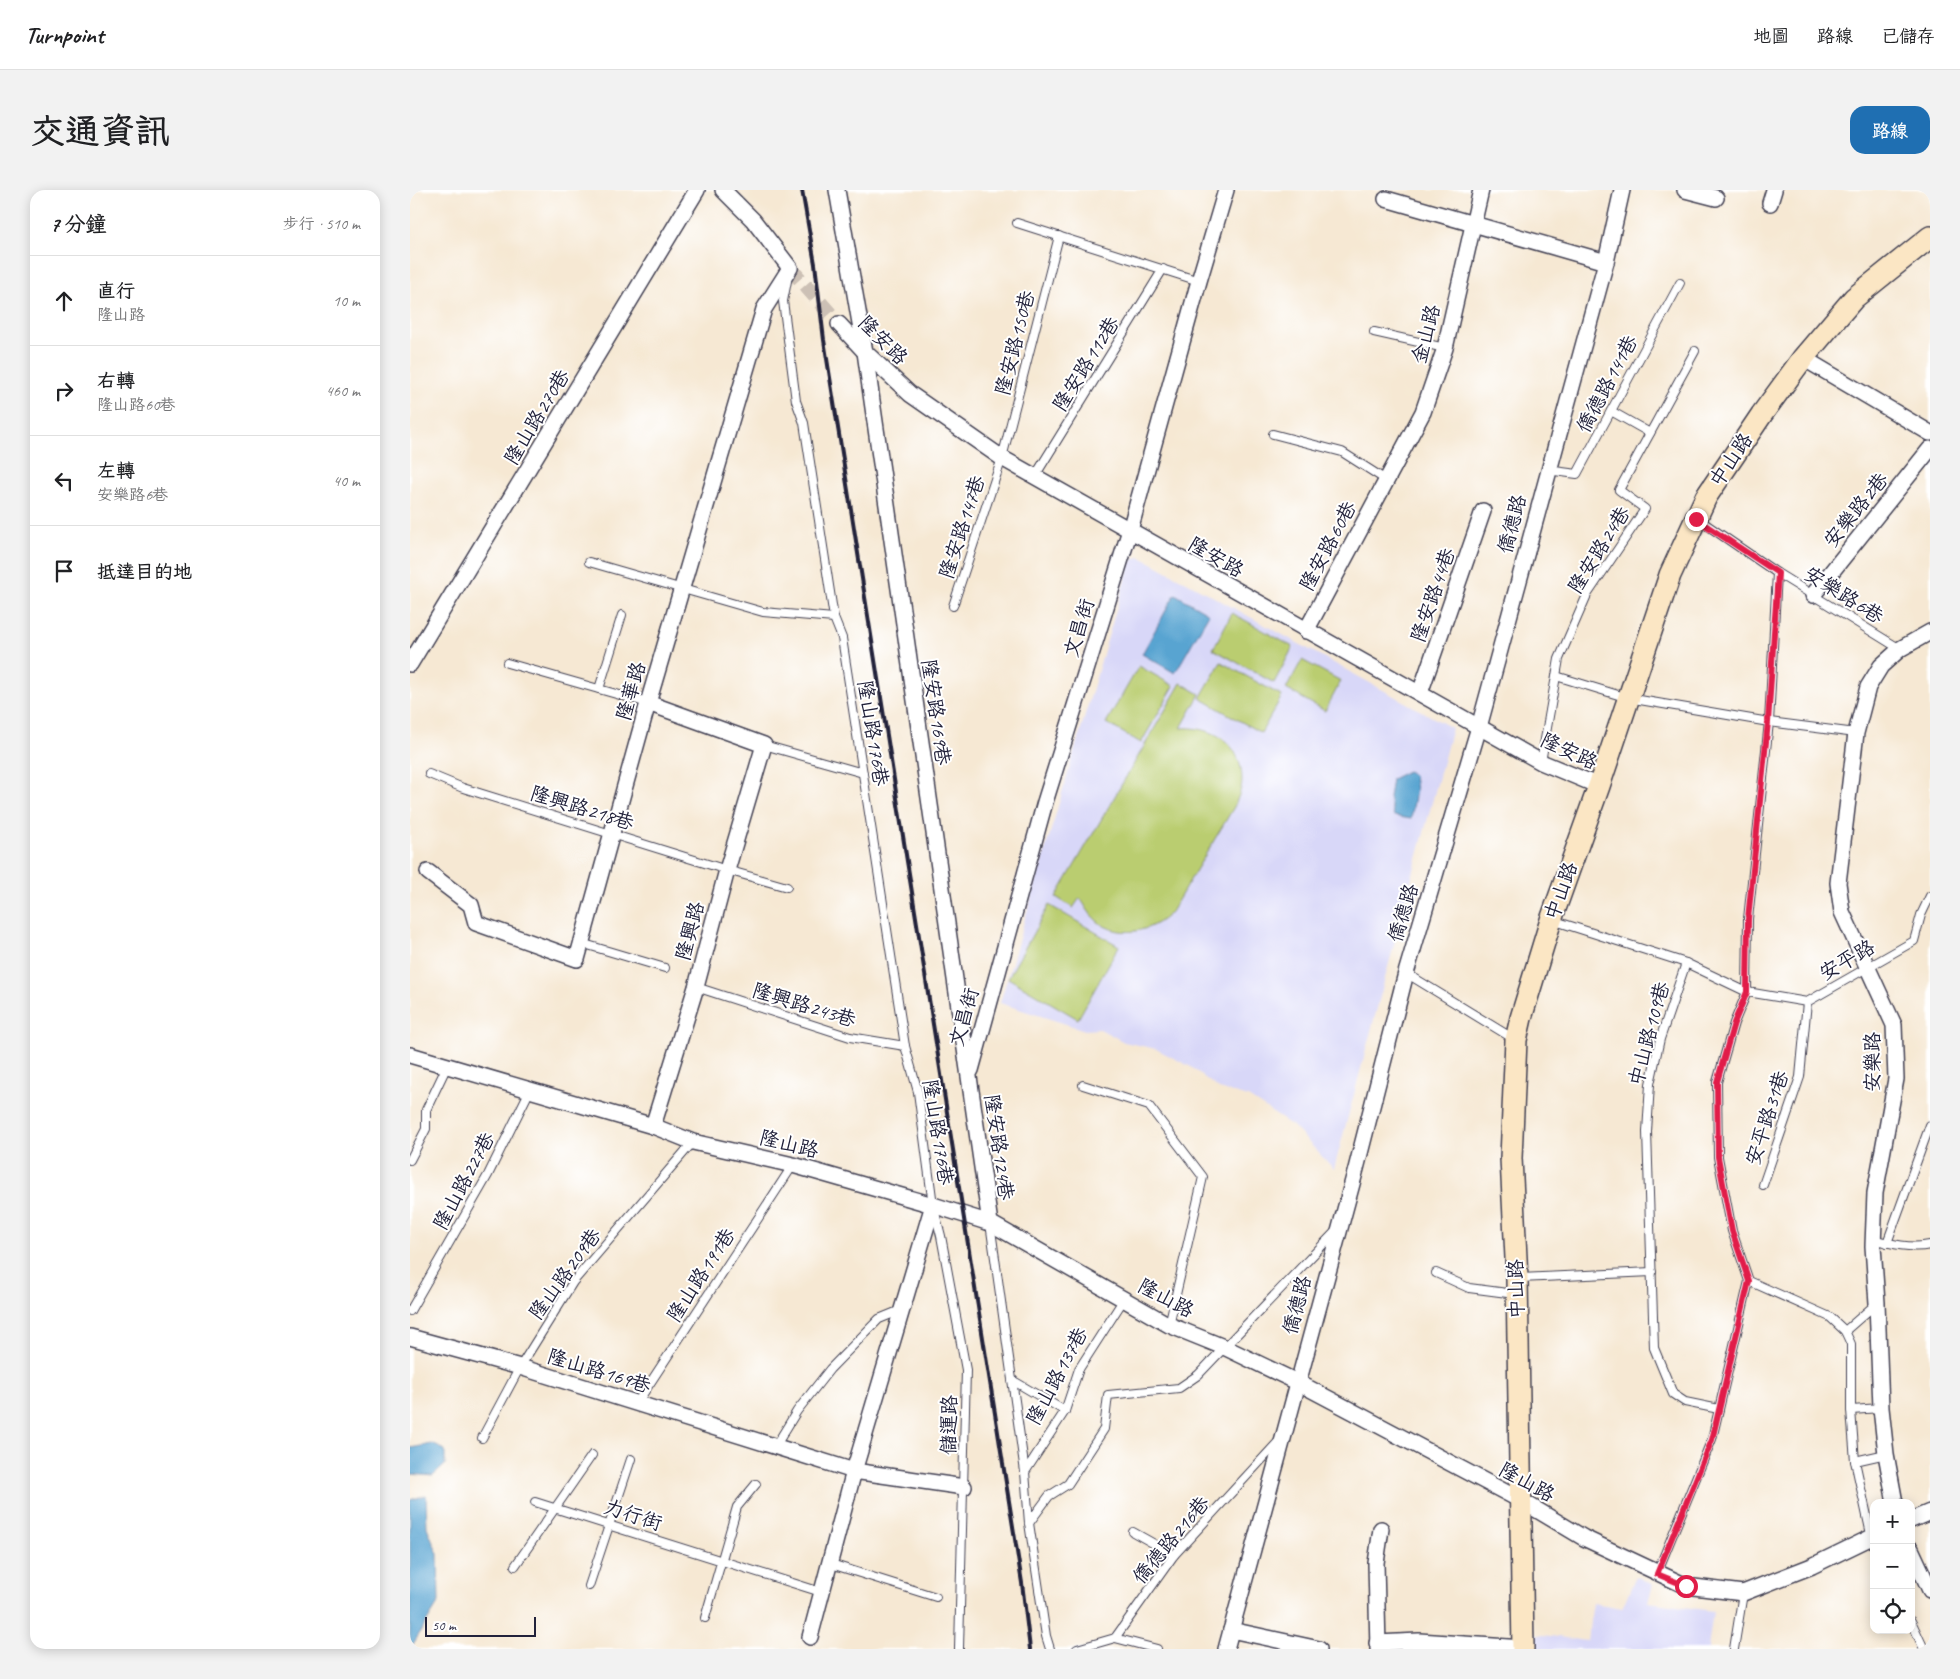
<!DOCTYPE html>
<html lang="zh-TW">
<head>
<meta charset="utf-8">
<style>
  :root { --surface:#fff; --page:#f2f2f2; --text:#202124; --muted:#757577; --line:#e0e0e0; --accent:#1f6fb2 }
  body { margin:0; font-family:Caveat,"LXGW WenKai TC",sans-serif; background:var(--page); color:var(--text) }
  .controls { position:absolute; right:15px; bottom:15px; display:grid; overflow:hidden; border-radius:10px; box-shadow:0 2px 12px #0003 }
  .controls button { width:45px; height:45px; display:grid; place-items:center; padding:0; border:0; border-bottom:1px solid var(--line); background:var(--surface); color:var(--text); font:25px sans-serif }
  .scale { position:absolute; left:15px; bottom:12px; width:111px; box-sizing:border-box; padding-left:5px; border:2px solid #22223b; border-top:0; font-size:14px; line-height:18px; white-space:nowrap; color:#22223b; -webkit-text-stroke:4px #fff; paint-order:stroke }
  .stop { position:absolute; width:15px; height:15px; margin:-11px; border:4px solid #e11d48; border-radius:50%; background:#fff }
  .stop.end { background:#e11d48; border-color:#fff; box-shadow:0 1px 5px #0008 }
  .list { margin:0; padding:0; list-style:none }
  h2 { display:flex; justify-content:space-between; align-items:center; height:65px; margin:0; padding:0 20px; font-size:21px }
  h2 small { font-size:16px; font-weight:400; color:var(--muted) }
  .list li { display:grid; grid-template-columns:32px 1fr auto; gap:15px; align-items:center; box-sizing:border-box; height:90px; padding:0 20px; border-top:1px solid var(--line) }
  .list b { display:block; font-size:19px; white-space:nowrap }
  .list p { margin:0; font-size:16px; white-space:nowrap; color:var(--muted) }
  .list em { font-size:16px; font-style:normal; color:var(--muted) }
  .icon { flex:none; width:28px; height:28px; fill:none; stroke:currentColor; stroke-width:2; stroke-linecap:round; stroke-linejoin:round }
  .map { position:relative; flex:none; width:1520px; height:1459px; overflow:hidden; border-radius:15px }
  header { display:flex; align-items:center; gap:30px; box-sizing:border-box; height:70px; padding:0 25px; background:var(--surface); border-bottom:1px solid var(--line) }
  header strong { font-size:24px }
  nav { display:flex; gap:28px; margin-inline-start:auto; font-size:18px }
  .intro { display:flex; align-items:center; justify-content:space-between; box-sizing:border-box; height:120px; padding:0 30px }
  h1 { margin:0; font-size:35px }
  .button { padding:12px 22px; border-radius:15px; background:var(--accent); color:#fff; font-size:18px; font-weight:700 }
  main { display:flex; gap:30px; padding:0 30px }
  aside { flex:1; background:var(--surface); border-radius:15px; box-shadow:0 2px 12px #0003 }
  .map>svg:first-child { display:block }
  .built { fill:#d8d7f8 }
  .green { fill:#bacd70; stroke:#6e7856 }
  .water { fill:#59a4d1; stroke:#3e6386 }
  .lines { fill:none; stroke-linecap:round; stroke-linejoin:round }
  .street-tunnel { stroke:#ccc0b5; stroke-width:15; stroke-dasharray:15 8; stroke-linecap:butt }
  .lane-casing { stroke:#424052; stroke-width:10 }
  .street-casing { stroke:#424052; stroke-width:18 }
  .secondary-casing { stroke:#424052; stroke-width:24 }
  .lane { stroke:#fff; stroke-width:8 }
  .street { stroke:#fff; stroke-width:15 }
  .secondary { stroke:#fbe6c4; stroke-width:21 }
  .rail { stroke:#22223b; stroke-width:4 }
  .route { stroke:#e11d48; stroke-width:6 }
  .labels { text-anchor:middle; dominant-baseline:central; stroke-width:4; stroke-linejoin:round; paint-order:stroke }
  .street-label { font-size:20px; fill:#22223b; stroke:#fff }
</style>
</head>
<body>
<header>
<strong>Turnpoint</strong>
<nav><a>地圖</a><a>路線</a><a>已儲存</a></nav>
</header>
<div class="intro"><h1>交通資訊</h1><a class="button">路線</a></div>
<main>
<aside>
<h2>7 分鐘<small>步行 · 510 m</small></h2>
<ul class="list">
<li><svg class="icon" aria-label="ahead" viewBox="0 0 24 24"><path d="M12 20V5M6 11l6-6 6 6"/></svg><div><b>直行</b><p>隆山路</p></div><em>10 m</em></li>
<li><svg class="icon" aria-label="right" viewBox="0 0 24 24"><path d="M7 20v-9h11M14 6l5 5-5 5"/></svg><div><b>右轉</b><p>隆山路60巷</p></div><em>460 m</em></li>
<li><svg class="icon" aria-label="left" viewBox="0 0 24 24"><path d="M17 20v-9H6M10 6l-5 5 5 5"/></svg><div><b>左轉</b><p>安樂路6巷</p></div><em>40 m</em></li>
<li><svg class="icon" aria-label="arrive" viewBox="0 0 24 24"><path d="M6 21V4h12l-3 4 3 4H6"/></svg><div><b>抵達目的地</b></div></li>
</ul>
</aside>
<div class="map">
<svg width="1520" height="1459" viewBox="0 0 1520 1459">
  <rect width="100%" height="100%" fill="#fff"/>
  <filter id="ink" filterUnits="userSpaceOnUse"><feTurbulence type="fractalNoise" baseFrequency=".02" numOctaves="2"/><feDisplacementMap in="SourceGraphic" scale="10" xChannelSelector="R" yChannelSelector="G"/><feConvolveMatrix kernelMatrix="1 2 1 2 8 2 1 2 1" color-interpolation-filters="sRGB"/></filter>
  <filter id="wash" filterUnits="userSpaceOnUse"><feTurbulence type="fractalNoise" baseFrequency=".0096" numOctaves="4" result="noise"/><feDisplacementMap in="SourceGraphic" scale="20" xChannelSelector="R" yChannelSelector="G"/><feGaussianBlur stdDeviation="1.12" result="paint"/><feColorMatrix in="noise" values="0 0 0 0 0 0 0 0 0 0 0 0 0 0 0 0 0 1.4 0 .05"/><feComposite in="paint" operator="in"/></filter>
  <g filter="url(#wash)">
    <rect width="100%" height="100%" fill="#f6e8d3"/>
    <g class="built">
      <polygon points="731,367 1042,538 924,979 883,936 838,907 809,899 781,877 746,859 714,852 690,839 675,840 590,813 719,376 724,368"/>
      <polygon points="1226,1386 1243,1395 1238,1412 1303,1421 1298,1459 1111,1459 1111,1442 1177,1451 1183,1413 1212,1418"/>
    </g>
    <g class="green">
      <polygon points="822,423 883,457 864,493 803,459"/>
      <polygon points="892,470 931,491 915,521 876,499"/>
      <polygon points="811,472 872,506 851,543 790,508"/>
      <polygon points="729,476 764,496 731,553 696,533"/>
      <path d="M771,493L790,504L771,538C804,536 832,554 832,590C832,599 828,608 824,617L761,722C743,742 708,750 686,730C679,724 675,715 670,708L663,718L646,707Z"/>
      <polygon points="639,715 709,756 668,829 598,788"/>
    </g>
    <g class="water">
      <polygon points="765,404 799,424 765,483 732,464"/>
      <polygon points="998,581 1004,586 1006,600 1001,629 984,626 979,608 982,589"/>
      <polygon points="22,1254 35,1260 35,1275 23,1286 0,1284 0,1258"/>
      <polygon points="16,1305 17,1337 28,1364 29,1412 0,1459 0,1310"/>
    </g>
  </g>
  <g filter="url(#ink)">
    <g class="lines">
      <polyline class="street-tunnel" points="380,78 429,134"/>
      <defs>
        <g id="lane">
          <polyline points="607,33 789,91"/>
          <polyline points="377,91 373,111 386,211 394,233 424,428 432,448 495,856 508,902 523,1015 531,1046 556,1180 549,1459"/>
          <polyline points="964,142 1035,158"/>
          <polyline points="1201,221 1240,243"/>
          <polyline points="863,244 932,262 976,290"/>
          <polyline points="1137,280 1167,284 1270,93"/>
          <polyline points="625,286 753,79"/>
          <polyline points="1288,329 1367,383 1490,459"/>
          <polyline points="179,372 353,422 424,428"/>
          <polyline points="543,416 592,268 649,46"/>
          <polyline points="97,473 238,513"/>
          <polyline points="1146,486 1218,508 1359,532 1446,543"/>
          <polyline points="189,499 212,425"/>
          <polyline points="354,555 453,583"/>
          <polyline points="1131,572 1149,469 1177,405 1235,319 1209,300 1285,161"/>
          <polyline points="19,584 53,598 317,680 377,697"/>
          <polyline points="1142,730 1276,773"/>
          <polyline points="171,753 255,778"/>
          <polyline points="996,783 1104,849"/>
          <polyline points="286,797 440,847 495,856"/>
          <polyline points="673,895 739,916 793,987 759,1135"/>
          <polyline points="0,970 16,939 16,920 37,876"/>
          <polyline points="1353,995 1390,887 1397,812"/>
          <polyline points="580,1033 615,1282 619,1333 636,1446 640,1459"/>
          <path d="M1463,1049C1481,1054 1501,1059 1520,1055"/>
          <polyline points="1477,1053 1520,935"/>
          <polyline points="1026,1083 1059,1098 1105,1104"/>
          <polyline points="1110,1088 1242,1082"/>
          <polyline points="1339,1091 1420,1127 1435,1141 1441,1154 1441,1220 1445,1271 1462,1349"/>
          <polyline points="0,1121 78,985 120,900"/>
          <polyline points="1435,1141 1467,1113"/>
          <polyline points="602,1190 655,1221"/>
          <polyline points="227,1213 383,975"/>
          <polyline points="1309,1219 1275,1212 1263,1204 1244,1158 1237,942 1240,894 1250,849 1276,773 1337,802 1397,812 1504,751 1511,725 1520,706"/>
          <polyline points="1441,1220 1471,1218"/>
          <polyline points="72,1248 110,1177 163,1092 283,952"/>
          <polyline points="365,1257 387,1221 420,1179 469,1129 491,1120"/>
          <polyline points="1445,1271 1476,1264"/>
          <polyline points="615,1282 655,1221 669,1179 714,1109"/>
          <polyline points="125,1312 411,1402"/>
          <polyline points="619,1333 639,1306 658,1294 694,1239 698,1205 769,1198 788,1185 926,1041"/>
          <polyline points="723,1342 764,1365"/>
          <polyline points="421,1374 526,1407"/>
          <polyline points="105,1376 182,1265"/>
          <polyline points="1247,1383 1302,1249 1339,1091 1322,1041 1308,967 1307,892 1324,833 1337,802 1338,729 1359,532 1367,383"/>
          <polyline points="179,1396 221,1269"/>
          <polyline points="295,1428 327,1317 346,1294"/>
          <polyline points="1501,1431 1514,1459"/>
          <polyline points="705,1448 747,1459"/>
          <polyline points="667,1459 705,1448 764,1365 869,1251"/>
          <polyline points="1324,1459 1333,1403"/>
        </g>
        <g id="street">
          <polyline points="427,0 455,162 580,1033"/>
          <polyline points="1275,0 1306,8"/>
          <polyline points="976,9 1196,72"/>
          <polyline points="1360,13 1364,0"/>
          <polyline points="429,134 455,162 500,204 592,268 1069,537 1131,572 1189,596"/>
          <polyline points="1393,168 1520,243"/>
          <polyline points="1403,405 1520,259"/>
          <polyline points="896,441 1013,222 1035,158 1071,0"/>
          <polyline points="0,474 287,0"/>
          <polyline points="1010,503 1073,321"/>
          <polyline points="238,513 354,555 317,680 286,797 243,936"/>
          <polyline points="18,682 61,715 66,733 167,769 238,513 354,119 380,78 343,30 313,0"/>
          <polyline points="0,865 243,936 283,952 383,975 523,1015 580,1033 759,1135 816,1158 887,1192 1112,1311 1174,1348 1276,1396 1333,1403 1402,1376 1464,1346"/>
          <polyline points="561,880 635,612 720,340 789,91 816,0"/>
          <polyline points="0,1147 110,1177 444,1281 554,1297"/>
          <polyline points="1485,1313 1476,1264 1471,1218 1467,1113 1463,1056 1465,1003 1486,889 1484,835 1432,722 1428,693 1446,543 1458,497 1471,476 1490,459 1520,442"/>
          <polyline points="1501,1330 1520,1322"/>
          <polyline points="1501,1359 1520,1400"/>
          <polyline points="821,1440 909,1459"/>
          <polyline points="400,1447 444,1281 523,1015"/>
          <polyline points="967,1453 1009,1451 1113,1458"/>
          <polyline points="816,1459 946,979 996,783 1069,537 1196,72 1212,0"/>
          <polyline points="968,1459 966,1373 971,1339"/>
        </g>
        <polyline id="secondary" points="1113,1459 1107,1088 1101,968 1106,850 1111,828 1141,730 1189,596 1260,385 1296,307 1352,224 1393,168 1444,108 1520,47"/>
      </defs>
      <use href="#lane" class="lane-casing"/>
      <use href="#street" class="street-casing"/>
      <use href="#secondary" class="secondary-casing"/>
      <use href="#lane" class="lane"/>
      <use href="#street" class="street"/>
      <use href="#secondary" class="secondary"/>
      <polyline class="rail" points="392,0 405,74 414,150 612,1393 620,1459"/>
    </g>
  </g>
  <g class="lines" filter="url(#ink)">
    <polyline class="route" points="1276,1396 1247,1384 1302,1250 1339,1091 1322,1041 1308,967 1307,892 1324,833 1337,802 1338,729 1358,532 1368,383 1286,329"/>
  </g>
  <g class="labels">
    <g class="street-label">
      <text transform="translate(1016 144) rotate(-75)">金山路</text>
      <text transform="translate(473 150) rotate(45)">隆安路</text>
      <text transform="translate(605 153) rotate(-76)">隆安路150巷</text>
      <text transform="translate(676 174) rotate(-58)">隆安路112巷</text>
      <text transform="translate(1197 194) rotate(-62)">僑德路141巷</text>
      <text transform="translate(127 227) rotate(-59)">隆山路270巷</text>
      <text transform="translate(1321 270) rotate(-56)">中山路</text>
      <text transform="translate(1446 320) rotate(-51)">安樂路2巷</text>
      <text transform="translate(1102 334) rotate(-75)">僑德路</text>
      <text transform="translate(552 337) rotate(-72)">隆安路147巷</text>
      <text transform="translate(918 356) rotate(-62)">隆安路60巷</text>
      <text transform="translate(1189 360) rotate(-58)">隆安路24巷</text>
      <text transform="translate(806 367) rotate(30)">隆安路</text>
      <text transform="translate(1023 405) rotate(-71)">隆安路44巷</text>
      <text transform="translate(1434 405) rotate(32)">安樂路6巷</text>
      <text transform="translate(669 438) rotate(-73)">文昌街</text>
      <text transform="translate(221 501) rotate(-74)">隆華路</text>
      <text transform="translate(526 522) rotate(82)">隆安路169巷</text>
      <text transform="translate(463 543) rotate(81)">隆山路176巷</text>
      <text transform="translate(1159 561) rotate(25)">隆安路</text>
      <text transform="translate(172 618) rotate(17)">隆興路218巷</text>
      <text transform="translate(1151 701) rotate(-70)">中山路</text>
      <text transform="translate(993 723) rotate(-73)">僑德路</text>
      <text transform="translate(280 741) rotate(-75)">隆興路</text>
      <text transform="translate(1437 770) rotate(-30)">安平路</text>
      <text transform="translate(394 815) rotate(17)">隆興路243巷</text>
      <text transform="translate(554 827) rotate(-74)">文昌街</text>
      <text transform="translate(1239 844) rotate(-75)">中山路109巷</text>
      <text transform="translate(1462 872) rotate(-90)">安樂路</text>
      <text transform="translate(1357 928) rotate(-72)">安平路31巷</text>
      <text transform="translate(528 942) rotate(81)">隆山路176巷</text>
      <text transform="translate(379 954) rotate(14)">隆山路</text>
      <text transform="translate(589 957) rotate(82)">隆安路124巷</text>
      <text transform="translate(54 991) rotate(-62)">隆山路227巷</text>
      <text transform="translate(155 1084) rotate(-54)">隆山路209巷</text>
      <text transform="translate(291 1085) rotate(-57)">隆山路191巷</text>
      <text transform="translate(1106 1099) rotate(-91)">中山路</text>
      <text transform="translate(756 1108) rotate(28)">隆山路</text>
      <text transform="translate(887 1115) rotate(-75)">僑德路</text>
      <text transform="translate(189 1181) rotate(17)">隆山路169巷</text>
      <text transform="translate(647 1186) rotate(-62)">隆山路137巷</text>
      <text transform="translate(539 1235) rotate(-89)">儲運路</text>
      <text transform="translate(1117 1292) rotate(29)">隆山路</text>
      <text transform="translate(223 1325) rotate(18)">力行街</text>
      <text transform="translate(761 1350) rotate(-50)">僑德路216巷</text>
    </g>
  </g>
</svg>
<div class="controls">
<button>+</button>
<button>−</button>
<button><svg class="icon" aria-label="locate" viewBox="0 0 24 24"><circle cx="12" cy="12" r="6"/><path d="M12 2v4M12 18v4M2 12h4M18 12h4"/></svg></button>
</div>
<div class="scale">50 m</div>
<div class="stop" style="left:1276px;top:1396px"></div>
<div class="stop end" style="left:1286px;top:329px"></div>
</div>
</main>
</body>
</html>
